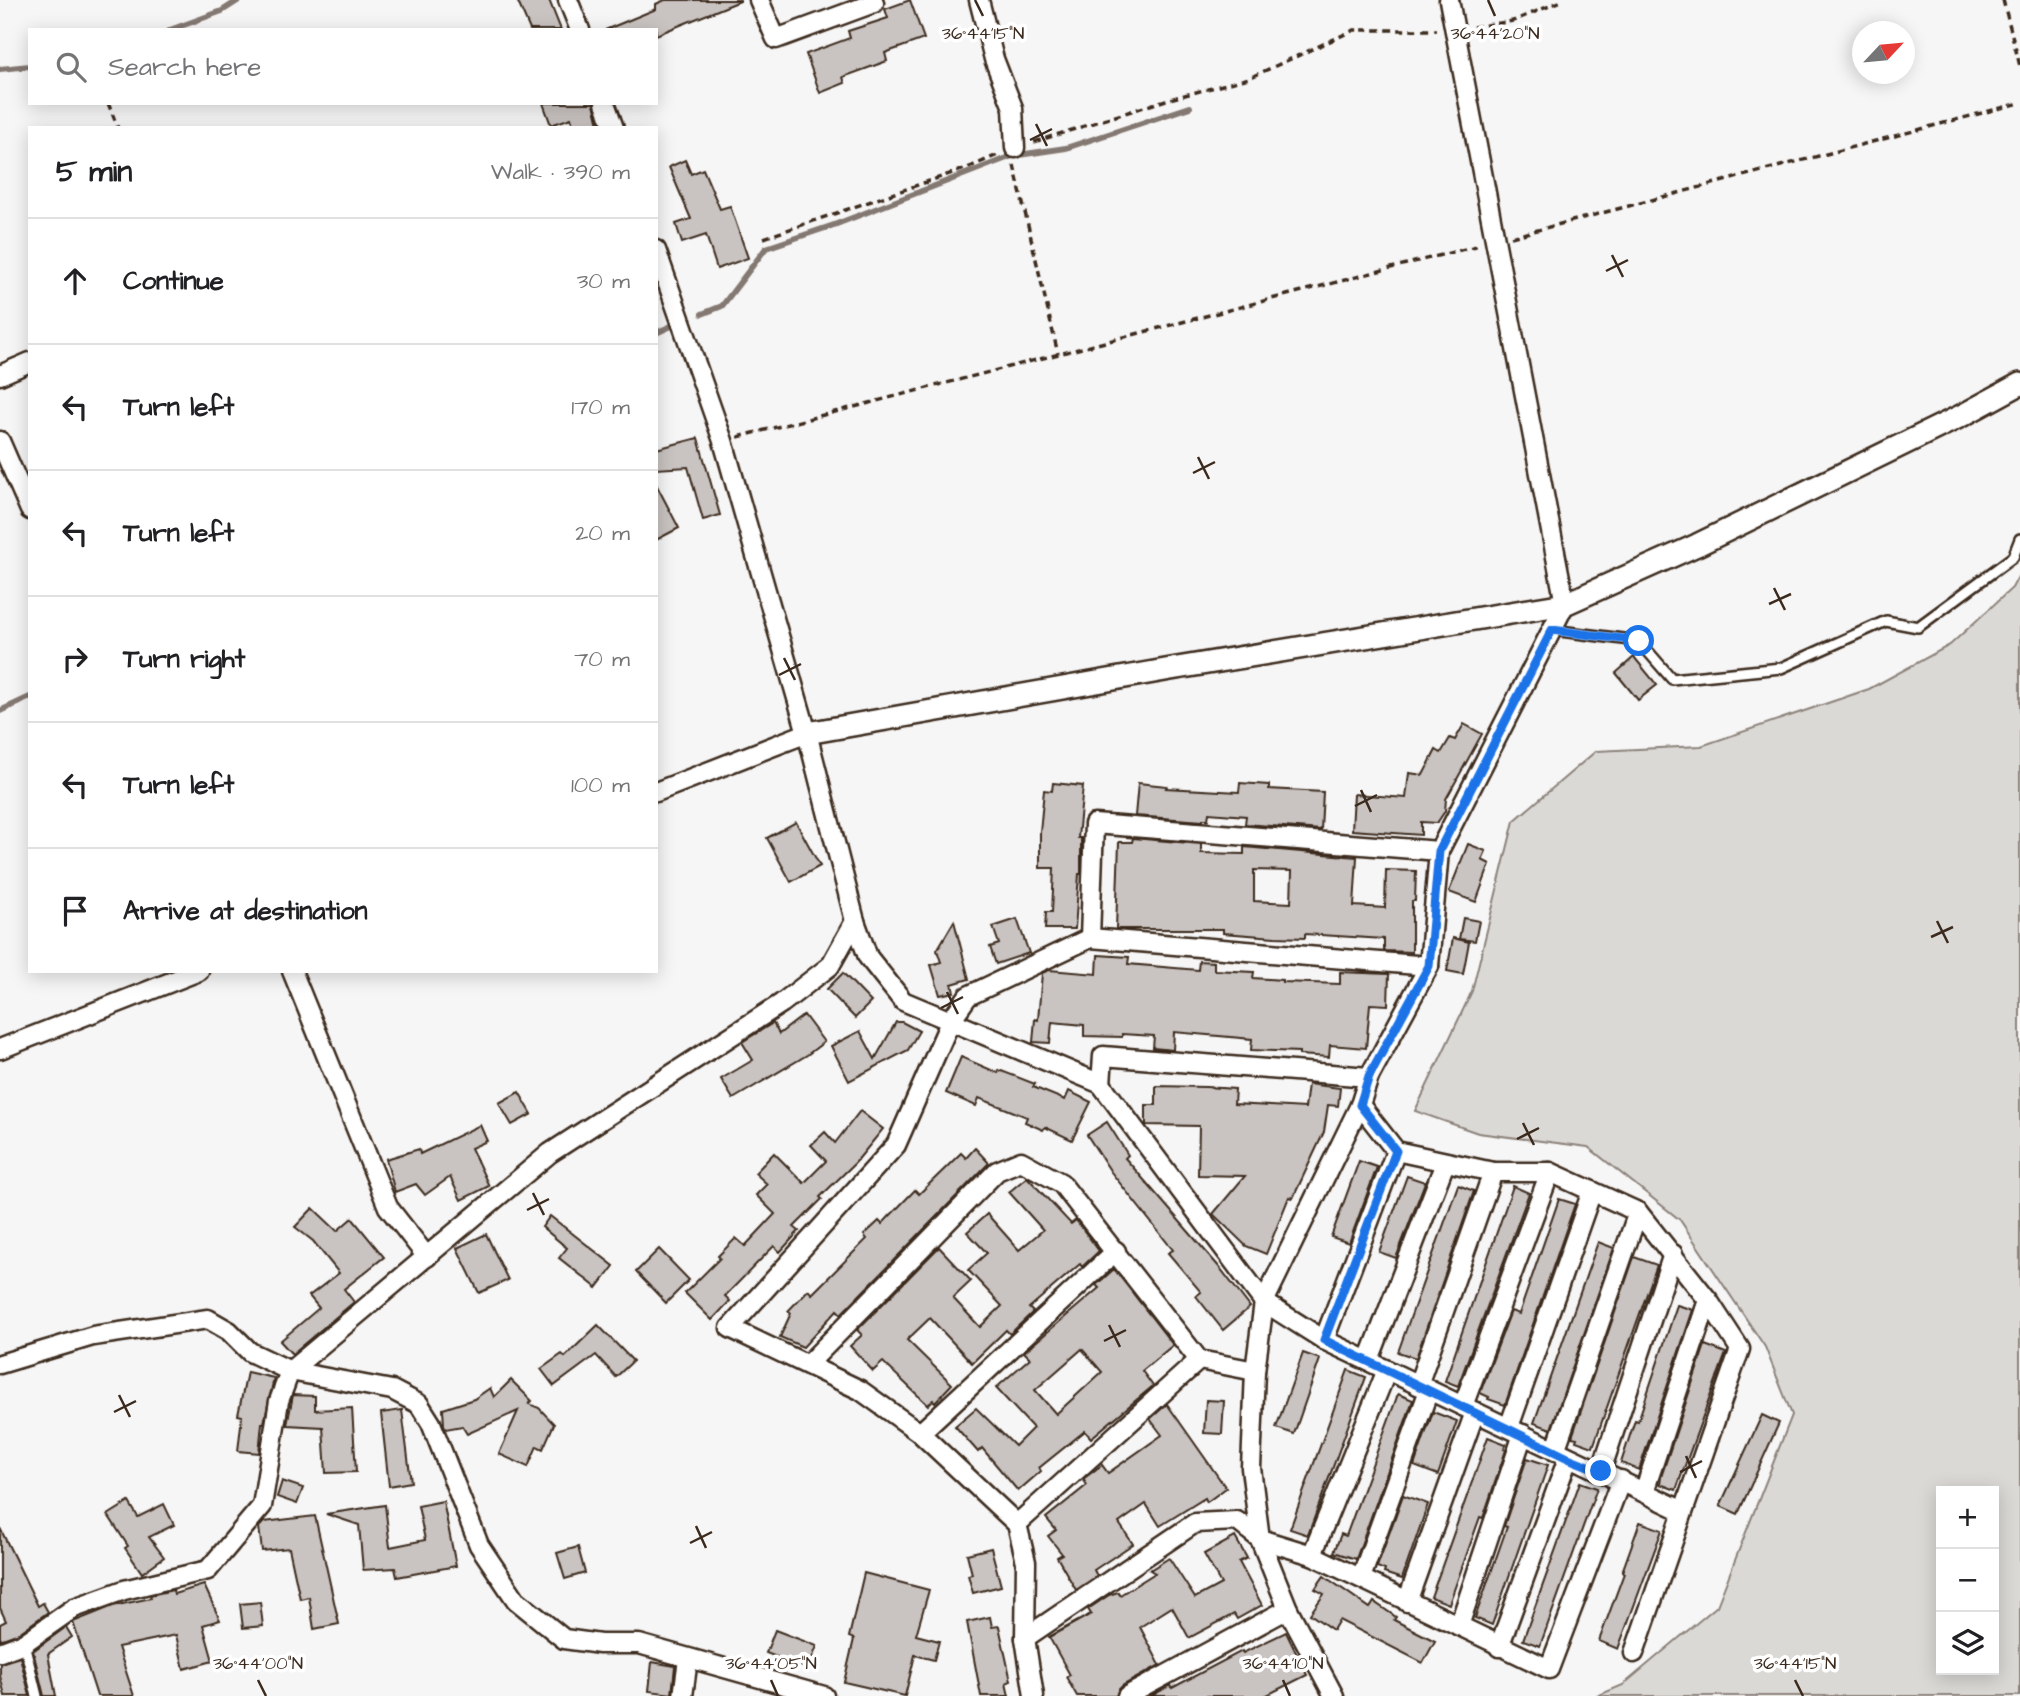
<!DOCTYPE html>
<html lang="en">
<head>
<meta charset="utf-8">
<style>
  :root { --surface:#fff; --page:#f2f2f2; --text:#202124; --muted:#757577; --line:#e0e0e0 }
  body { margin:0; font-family:"Architects Daughter",sans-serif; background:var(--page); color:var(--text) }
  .controls { position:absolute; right:21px; bottom:21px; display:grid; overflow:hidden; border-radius:0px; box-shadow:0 4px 18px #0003 }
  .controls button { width:63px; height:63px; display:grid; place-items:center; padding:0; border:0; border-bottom:2px solid var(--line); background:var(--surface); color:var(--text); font:35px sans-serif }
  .compass { position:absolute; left:1852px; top:21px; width:63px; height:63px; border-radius:50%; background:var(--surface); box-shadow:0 4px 18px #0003; rotate:64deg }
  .stop { position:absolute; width:21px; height:21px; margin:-16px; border:5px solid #1a73e8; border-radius:50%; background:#fff }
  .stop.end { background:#1a73e8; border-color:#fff; box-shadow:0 2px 7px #0008 }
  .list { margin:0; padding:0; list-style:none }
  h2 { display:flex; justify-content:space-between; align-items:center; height:91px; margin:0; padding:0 28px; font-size:30px }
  h2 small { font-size:23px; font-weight:400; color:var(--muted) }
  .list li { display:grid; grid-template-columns:46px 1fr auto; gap:21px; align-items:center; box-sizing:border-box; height:126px; padding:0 28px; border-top:2px solid var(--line) }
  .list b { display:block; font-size:26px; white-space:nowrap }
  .list em { font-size:23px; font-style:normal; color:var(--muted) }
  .icon { flex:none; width:38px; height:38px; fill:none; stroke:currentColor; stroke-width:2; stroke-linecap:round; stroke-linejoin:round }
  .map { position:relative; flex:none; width:2020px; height:1696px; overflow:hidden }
  .search { position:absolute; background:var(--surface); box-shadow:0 4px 18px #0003; left:28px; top:28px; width:630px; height:77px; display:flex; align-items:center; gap:18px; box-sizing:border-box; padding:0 24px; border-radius:0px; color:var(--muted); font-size:26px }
  .panel { position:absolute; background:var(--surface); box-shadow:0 4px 18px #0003; left:28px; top:126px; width:630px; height:847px; border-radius:0px }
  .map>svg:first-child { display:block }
  .green { fill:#dbd9d6; stroke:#8b827a; stroke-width:2; fill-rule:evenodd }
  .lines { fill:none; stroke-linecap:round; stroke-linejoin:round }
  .stream { stroke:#847972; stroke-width:6 }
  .building { fill:#c9c3c1; stroke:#3b2a1e; stroke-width:2; fill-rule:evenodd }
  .service-casing { stroke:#3b2a1e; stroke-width:14 }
  .minor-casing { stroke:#3b2a1e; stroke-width:23 }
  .tertiary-casing { stroke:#3b2a1e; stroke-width:26 }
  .path { stroke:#3b2a1e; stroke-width:3.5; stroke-dasharray:7 5; stroke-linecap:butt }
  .service { stroke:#fff; stroke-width:9 }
  .minor { stroke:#fff; stroke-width:18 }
  .tertiary { stroke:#fff; stroke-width:21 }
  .route { stroke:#1a73e8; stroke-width:9 }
  .ticks { fill:none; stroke:#3b2a1e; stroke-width:2.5 }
  .ticks-label { font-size:18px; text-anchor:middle; fill:#3b2a1e; stroke:#fff; stroke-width:7; stroke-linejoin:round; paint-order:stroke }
</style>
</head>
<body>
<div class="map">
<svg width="2020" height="1696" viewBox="0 0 2020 1696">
  <rect width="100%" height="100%" fill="#f7f6f6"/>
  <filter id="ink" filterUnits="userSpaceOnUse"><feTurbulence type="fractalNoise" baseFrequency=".0143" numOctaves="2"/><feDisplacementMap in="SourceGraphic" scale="14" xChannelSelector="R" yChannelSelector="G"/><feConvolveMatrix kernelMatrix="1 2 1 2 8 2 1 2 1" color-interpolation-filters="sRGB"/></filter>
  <g filter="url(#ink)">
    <path class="green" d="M2020,573V1696H1597L1623,1685L1717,1606L1792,1415L1765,1347L1680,1220L1588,1147L1478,1133L1415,1111L1472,991L1514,821L1596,751L1701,746L1869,689L1950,645L2012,588ZM1941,1491H1994V1670H1941Z"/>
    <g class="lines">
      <g class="stream">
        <polyline points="170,30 222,11 239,0"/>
        <polyline points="0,69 30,66"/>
        <polyline points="702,314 722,306 766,248 834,225 1012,156 1066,148 1190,107"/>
        <polyline points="656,333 678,323"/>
        <polyline points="0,711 30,697"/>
      </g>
    </g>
    <g class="building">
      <polygon points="517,0 549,0 561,30 530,30"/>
      <polygon points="665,0 740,0 740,1 656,35 656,30 605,30 656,9 656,4"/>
      <polygon points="910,0 924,39 885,53 887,61 843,77 845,83 820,93 806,54 850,38 848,31 888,18 885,9"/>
      <polygon points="543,103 594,103 600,128 574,128 571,118 551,125"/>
      <polygon points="685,160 691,174 703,169 720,209 730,206 748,258 717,269 706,235 682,243 676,224 691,219 669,167"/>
      <polygon points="698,438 720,515 703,520 688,467 656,469 656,449"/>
      <polygon points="656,484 679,528 656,540"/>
      <polygon points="1634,657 1657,685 1638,700 1616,673"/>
      <polygon points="1464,724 1482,734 1446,799 1445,811 1437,823 1421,822 1421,835 1352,830 1354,794 1406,798 1409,773 1423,775 1436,750 1441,753 1450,738 1455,740"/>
      <polygon points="1053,783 1083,786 1078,838 1081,838 1081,874 1079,874 1075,929 1045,929 1046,912 1052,912 1054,868 1040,868 1040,832 1044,790 1052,791"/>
      <polygon points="1138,783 1167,786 1166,788 1239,792 1240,783 1269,785 1269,789 1323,792 1321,830 1245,824 1246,816 1209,813 1208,819 1203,819 1203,821 1135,816"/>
      <polygon points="796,822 820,866 791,882 767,838"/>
      <path d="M1133,838L1201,844V853L1244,854V847L1357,857L1354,906L1385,908L1386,870L1416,871L1415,901H1412V952L1384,951V939L1305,934V938L1275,937L1223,933V929H1116L1119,842H1132ZM1254,870L1292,871L1291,903L1254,901Z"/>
      <polygon points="1468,844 1486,851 1482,860 1490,864 1476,902 1449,892"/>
      <polygon points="1463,918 1479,921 1475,941 1459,939"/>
      <polygon points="1017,919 1029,953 996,964 990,947 999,944 993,927"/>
      <polygon points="954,921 969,979 952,984 954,992 940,995 931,965 941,962 937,950"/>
      <polygon points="1453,938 1469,942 1463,974 1447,971"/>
      <polygon points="1098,955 1129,957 1128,964 1198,970 1199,961 1214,962 1214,970 1254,972 1253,978 1282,980 1282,982 1340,984 1340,972 1389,974 1388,1005 1370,1004 1366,1048 1330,1045 1329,1057 1299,1055 1299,1052 1251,1050 1252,1039 1174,1032 1173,1050 1153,1048 1154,1036 1122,1034 1122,1037 1084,1036 1084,1025 1052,1022 1050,1043 1033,1042 1035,1019 1038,1020 1042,973 1049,970 1097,974"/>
      <polygon points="843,973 871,1002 855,1018 827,989"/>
      <polygon points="804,1015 824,1042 807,1055 733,1099 721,1079 753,1060 742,1042 773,1023 779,1034"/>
      <polygon points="896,1022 902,1022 919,1031 908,1050 849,1081 831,1046 860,1031 875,1059"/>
      <polygon points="961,1057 998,1073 999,1070 1035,1084 1033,1087 1065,1100 1069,1091 1091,1102 1072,1140 1045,1127 1043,1130 1025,1122 1027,1117 979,1098 976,1106 946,1093"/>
      <polygon points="1308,1084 1340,1088 1338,1106 1328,1105 1324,1132 1293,1198 1289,1197 1266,1254 1246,1246 1213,1214 1245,1176 1198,1175 1199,1126 1146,1125 1146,1105 1156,1105 1156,1086 1206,1087 1235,1089 1234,1104 1305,1108"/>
      <polygon points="519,1092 532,1114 512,1125 499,1103"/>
      <polygon points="860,1111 883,1129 856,1162 820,1197 822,1199 794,1227 799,1231 780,1252 774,1246 725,1296 730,1301 712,1320 685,1293 720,1258 718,1256 736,1238 745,1246 775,1214 756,1195 767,1184 755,1173 774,1153 804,1183 826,1161 811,1145 825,1132 835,1143"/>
      <polygon points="1107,1122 1128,1155 1125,1158 1220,1268 1250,1307 1223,1330 1196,1296 1201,1292 1168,1253 1173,1250 1111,1172 1087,1135"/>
      <polygon points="480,1125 487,1141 471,1148 489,1186 461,1200 450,1177 425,1195 416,1184 395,1192 386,1159 419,1149 420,1154"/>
      <polygon points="975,1148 989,1163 841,1314 837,1310 803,1347 780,1337 791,1313 788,1311 808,1290 812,1294 867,1239 864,1235 879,1221 882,1224 915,1190 919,1194 961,1153 966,1158"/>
      <polygon points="1359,1161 1377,1167 1349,1243 1331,1237"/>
      <polygon points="1407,1176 1425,1182 1396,1258 1379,1252"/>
      <polygon points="1027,1177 1071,1224 1076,1220 1099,1251 1082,1267 1080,1264 1029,1308 1033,1312 1010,1334 1006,1330 972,1363 930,1318 907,1340 952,1384 935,1402 933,1400 928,1405 883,1362 873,1371 850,1346 862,1335 857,1330 939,1247 971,1281 953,1298 980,1327 1002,1306 968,1270 987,1253 967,1232 987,1214 1019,1250 1043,1230 1009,1192"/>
      <polygon points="1458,1185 1474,1191 1416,1358 1398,1352"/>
      <polygon points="1513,1186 1529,1193 1458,1386 1445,1381"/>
      <polygon points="1559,1199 1575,1204 1505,1405 1488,1399 1489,1397 1480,1393 1511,1311 1519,1314"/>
      <polygon points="313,1208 337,1231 352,1218 384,1257 344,1289 354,1302 292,1354 280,1341 319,1308 309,1296 339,1273 313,1241 295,1227"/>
      <polygon points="550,1216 614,1266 597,1288 559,1258 567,1248 542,1227"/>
      <polygon points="486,1234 508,1280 479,1293 457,1248"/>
      <polygon points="1598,1242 1614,1248 1551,1429 1534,1423"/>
      <polygon points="659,1249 689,1280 666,1303 636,1272"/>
      <polygon points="1634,1257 1657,1265 1593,1447 1576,1441 1577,1438 1572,1437"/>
      <path d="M1114,1269L1173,1345L1142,1371L1153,1386L1091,1438L1085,1431L1039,1468L1041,1471L1018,1491L982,1448L978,1452L955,1426L976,1408L1015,1446L1033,1428L996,1388L1030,1358L1024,1352L1099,1288L1096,1285ZM1082,1349L1102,1372L1056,1414L1035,1390Z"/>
      <polygon points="1677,1305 1693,1310 1639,1470 1621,1463 1635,1420 1638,1421"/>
      <polygon points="598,1325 633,1361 616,1377 596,1355 554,1386 541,1369 562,1354 565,1357"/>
      <polygon points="1705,1345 1726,1353 1676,1490 1660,1484 1661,1477"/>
      <polygon points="1303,1353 1320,1359 1294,1434 1276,1428"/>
      <polygon points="1348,1370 1366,1377 1308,1535 1290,1529"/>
      <polygon points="247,1372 274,1378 264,1423 262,1423 259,1453 238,1451 242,1416 238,1415"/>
      <polygon points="511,1380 532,1401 529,1404 539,1408 554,1424 543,1449 537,1446 528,1467 499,1454 518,1411 467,1434 462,1426 446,1429 444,1425 443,1409 474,1399 490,1388 494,1397"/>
      <polygon points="1398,1394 1413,1400 1356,1559 1334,1552 1341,1534 1346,1536"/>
      <polygon points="293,1395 315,1396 315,1410 352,1408 356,1472 326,1473 323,1427 287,1425"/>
      <polygon points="1206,1400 1224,1401 1222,1434 1204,1433"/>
      <polygon points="1167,1404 1226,1488 1207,1502 1205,1498 1160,1526 1146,1504 1119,1523 1133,1544 1094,1570 1097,1576 1076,1590 1057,1557 1062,1554 1048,1536 1056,1530 1046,1518 1087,1485 1083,1479 1102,1465 1108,1473 1162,1435 1150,1419"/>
      <polygon points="402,1410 411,1482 389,1486 381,1413"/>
      <polygon points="1433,1412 1457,1421 1438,1475 1414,1466"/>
      <polygon points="1762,1415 1779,1423 1738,1514 1720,1506"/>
      <polygon points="1488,1437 1506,1444 1504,1449 1506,1450 1483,1518 1480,1517 1449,1604 1431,1597"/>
      <polygon points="1527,1458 1548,1465 1492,1625 1475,1618 1507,1527 1504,1526"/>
      <polygon points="282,1481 303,1488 297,1504 277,1497"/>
      <polygon points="1580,1482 1597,1488 1540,1646 1523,1640"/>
      <polygon points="1403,1495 1428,1504 1402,1579 1384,1573 1385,1570 1377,1567"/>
      <polygon points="443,1501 456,1566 397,1577 395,1568 363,1570 359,1525 326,1514 385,1505 390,1547 425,1540 418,1506"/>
      <polygon points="129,1502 138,1517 164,1504 174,1525 149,1537 164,1557 142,1573 125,1548 128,1546 108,1515"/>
      <polygon points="315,1516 339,1624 314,1629 309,1597 300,1599 289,1548 262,1551 259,1527 264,1522"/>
      <polygon points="1640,1522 1662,1530 1618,1649 1599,1641 1624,1573 1622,1572"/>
      <polygon points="0,1528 38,1606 43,1603 48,1612 19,1633 0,1640 0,1624 6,1621 0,1608"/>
      <polygon points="1235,1537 1247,1558 1239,1562 1262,1605 1237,1619 1234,1614 1189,1638 1172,1607 1140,1627 1160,1665 1122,1686 1116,1696 1077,1696 1066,1677 1070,1675 1049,1637 1091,1614 1088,1609 1109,1595 1118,1592 1120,1595 1155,1573 1150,1570 1169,1558 1195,1598 1221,1584 1204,1554"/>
      <polygon points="578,1547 585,1573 565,1579 557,1553"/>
      <polygon points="991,1548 1001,1586 973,1593 968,1575 972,1574 967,1554"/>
      <polygon points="864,1573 929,1590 916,1635 939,1641 934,1660 915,1655 905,1696 844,1682 854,1639 849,1637"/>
      <polygon points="1324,1576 1370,1608 1374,1602 1396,1617 1394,1620 1435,1641 1423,1663 1339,1620 1333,1630 1310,1614 1324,1594 1315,1589"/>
      <polygon points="204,1585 220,1620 203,1625 213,1661 184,1669 176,1635 118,1647 134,1696 97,1696 73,1622 113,1606 151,1598 150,1595 173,1590 174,1594"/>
      <polygon points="260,1602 263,1626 243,1628 240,1604"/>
      <polygon points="990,1617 992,1627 999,1626 1011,1681 1006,1683 1009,1696 981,1696 967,1622"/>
      <polygon points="66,1627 72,1637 48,1654 56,1696 44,1696 33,1651"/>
      <polygon points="775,1630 817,1646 808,1669 766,1653"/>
      <polygon points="1286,1632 1307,1675 1265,1696 1151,1696 1171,1685 1172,1688 1242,1651 1243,1653"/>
      <polygon points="20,1657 30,1696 5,1696 0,1676 0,1663"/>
      <polygon points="652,1662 675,1666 672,1694 649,1691"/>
    </g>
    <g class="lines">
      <defs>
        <g id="service">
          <polyline points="1552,630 1639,641 1672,679 1781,668 1886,621 1918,627 2013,557 2020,539"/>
          <polyline points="24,1643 37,1696"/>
        </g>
        <g id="minor">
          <polyline points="568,0 580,30"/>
          <polyline points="759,0 776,39 874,3 873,0"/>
          <polyline points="979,0 994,59 1013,108 1015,148"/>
          <polyline points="605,103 614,128"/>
          <polyline points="656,250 723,441 807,733 855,921 868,957 903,1001 1101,1084 1264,1302 1324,1340 1683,1511"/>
          <polyline points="0,375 30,362"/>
          <polyline points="0,441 30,510"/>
          <polyline points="656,792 807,733"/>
          <polyline points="1429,966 1090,938 1094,824 1439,851"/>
          <polyline points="292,971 388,1207 427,1257"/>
          <polyline points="0,1049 199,971"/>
          <polyline points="1101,1084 1103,1056 1369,1077"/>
          <polyline points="1360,1105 1396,1151 1493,1172 1550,1172 1638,1212 1708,1300 1740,1349 1634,1653"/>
          <polyline points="1324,1340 1396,1151"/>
          <polyline points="1369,1360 1445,1163"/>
          <polyline points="0,1364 93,1336 208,1319 229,1331 250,1352 290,1371 392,1390 419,1404 431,1423 479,1545 516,1600 564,1639 600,1644 639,1644 824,1696"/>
          <polyline points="808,1364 997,1171 1021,1161 1061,1183 1199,1360 1255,1371"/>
          <polyline points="1418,1385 1493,1172"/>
          <polyline points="1463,1406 1550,1172"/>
          <polyline points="1509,1427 1592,1191"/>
          <polyline points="920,1433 1116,1251"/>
          <polyline points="1555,1451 1638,1212"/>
          <polyline points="1601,1471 1673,1254"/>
          <polyline points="1644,1492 1708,1300"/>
          <polyline points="1017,1524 1199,1360"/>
          <polyline points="1312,1555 1387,1370"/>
          <polyline points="1361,1578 1429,1390"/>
          <polyline points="1407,1602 1475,1412"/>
          <polyline points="1459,1626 1523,1434"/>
          <polyline points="1025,1638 1195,1523 1237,1521 1260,1539 1312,1555 1549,1669 1621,1480"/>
          <polyline points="1499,1647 1568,1458"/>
          <polyline points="0,1652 24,1643 74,1608 124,1590 208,1570 262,1506 279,1401 290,1371 550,1153 782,1003 830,966 855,921"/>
          <polyline points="683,1696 688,1659"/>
          <polyline points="1034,1696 1025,1638 1026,1562 1017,1524 920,1433 860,1390 730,1328 896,1145 951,1020 968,996 1090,938"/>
          <polyline points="1127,1696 1288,1609"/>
          <polyline points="1334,1696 1288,1609 1260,1539 1251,1468 1255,1371 1264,1302 1360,1105 1369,1077 1429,966 1439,851 1565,604 1449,0"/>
        </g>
        <polyline id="tertiary" points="807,733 1171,669 1565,604 1697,545 1965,414 2020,384"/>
      </defs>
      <use href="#service" class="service-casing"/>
      <use href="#minor" class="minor-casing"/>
      <use href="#tertiary" class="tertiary-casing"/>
      <g class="path">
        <polyline points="2003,0 2020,66"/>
        <polyline points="1473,27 1513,21 1564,0"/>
        <polyline points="108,103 118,128"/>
        <polyline points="1034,142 1166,100 1249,78 1354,30 1437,30"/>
        <polyline points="1014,165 1058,354"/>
        <polyline points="1511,237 2020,103"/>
        <polyline points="764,238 970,167 1000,154"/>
        <polyline points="738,437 1480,245"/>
      </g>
      <use href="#service" class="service"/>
      <use href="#minor" class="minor"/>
      <use href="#tertiary" class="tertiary"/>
    </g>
  </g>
  <g class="lines" filter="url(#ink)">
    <polyline class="route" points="1601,1471 1568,1458 1324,1340 1396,1151 1360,1105 1369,1076 1429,966 1439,851 1552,630 1639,641"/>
  </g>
  <path class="ticks" d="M975,0L983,16M1488,0L1495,16M1036,124L1047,146M1030,140L1052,129M1612,255L1623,277M1606,271L1628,260M1198,457L1209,479M1193,473L1215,462M1774,588L1785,610M1769,604L1791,594M784,658L795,680M779,675L801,664M1361,790L1371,812M1355,806L1377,795M1937,921L1948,943M1931,937L1953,927M947,992L958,1014M941,1008L963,997M1523,1123L1534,1145M1517,1139L1539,1128M533,1193L544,1215M527,1210L549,1199M1109,1325L1120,1347M1104,1341L1126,1330M119,1395L130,1417M114,1412L136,1401M1686,1456L1696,1478M1680,1472L1702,1461M696,1526L706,1548M690,1543L712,1532M258,1680L266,1696M771,1680L778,1696M1283,1680L1290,1696M1795,1680L1803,1696"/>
  <g class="ticks-label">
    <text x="1495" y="39">36°44'20"N</text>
    <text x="983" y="39">36°44'15"N</text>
    <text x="258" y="1669">36°44'00"N</text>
    <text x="771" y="1669">36°44'05"N</text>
    <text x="1283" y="1669">36°44'10"N</text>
    <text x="1795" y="1669">36°44'15"N</text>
  </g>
</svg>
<div class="controls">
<button>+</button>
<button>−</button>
<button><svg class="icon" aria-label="layers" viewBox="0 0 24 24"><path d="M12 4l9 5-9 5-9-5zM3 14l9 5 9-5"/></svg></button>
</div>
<svg class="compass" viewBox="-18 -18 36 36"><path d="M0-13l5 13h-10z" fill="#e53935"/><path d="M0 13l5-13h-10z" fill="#757577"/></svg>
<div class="stop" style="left:1639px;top:641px"></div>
<div class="stop end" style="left:1601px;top:1471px"></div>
<div class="search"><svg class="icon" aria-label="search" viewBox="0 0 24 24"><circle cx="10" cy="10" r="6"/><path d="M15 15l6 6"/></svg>Search here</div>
<section class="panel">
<h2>5 min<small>Walk · 390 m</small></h2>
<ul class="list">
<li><svg class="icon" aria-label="ahead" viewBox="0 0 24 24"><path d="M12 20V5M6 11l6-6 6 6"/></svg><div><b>Continue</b></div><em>30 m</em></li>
<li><svg class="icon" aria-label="left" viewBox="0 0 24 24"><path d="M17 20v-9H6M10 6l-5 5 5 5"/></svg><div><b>Turn left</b></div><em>170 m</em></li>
<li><svg class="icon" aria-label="left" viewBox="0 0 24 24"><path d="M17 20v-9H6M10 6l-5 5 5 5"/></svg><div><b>Turn left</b></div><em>20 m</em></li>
<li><svg class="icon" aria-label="right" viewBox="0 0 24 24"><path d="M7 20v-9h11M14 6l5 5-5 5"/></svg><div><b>Turn right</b></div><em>70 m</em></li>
<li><svg class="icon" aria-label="left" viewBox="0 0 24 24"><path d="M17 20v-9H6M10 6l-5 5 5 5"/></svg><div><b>Turn left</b></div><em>100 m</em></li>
<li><svg class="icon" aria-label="arrive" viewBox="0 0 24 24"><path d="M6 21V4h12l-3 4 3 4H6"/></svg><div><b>Arrive at destination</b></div></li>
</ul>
</section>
</div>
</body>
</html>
